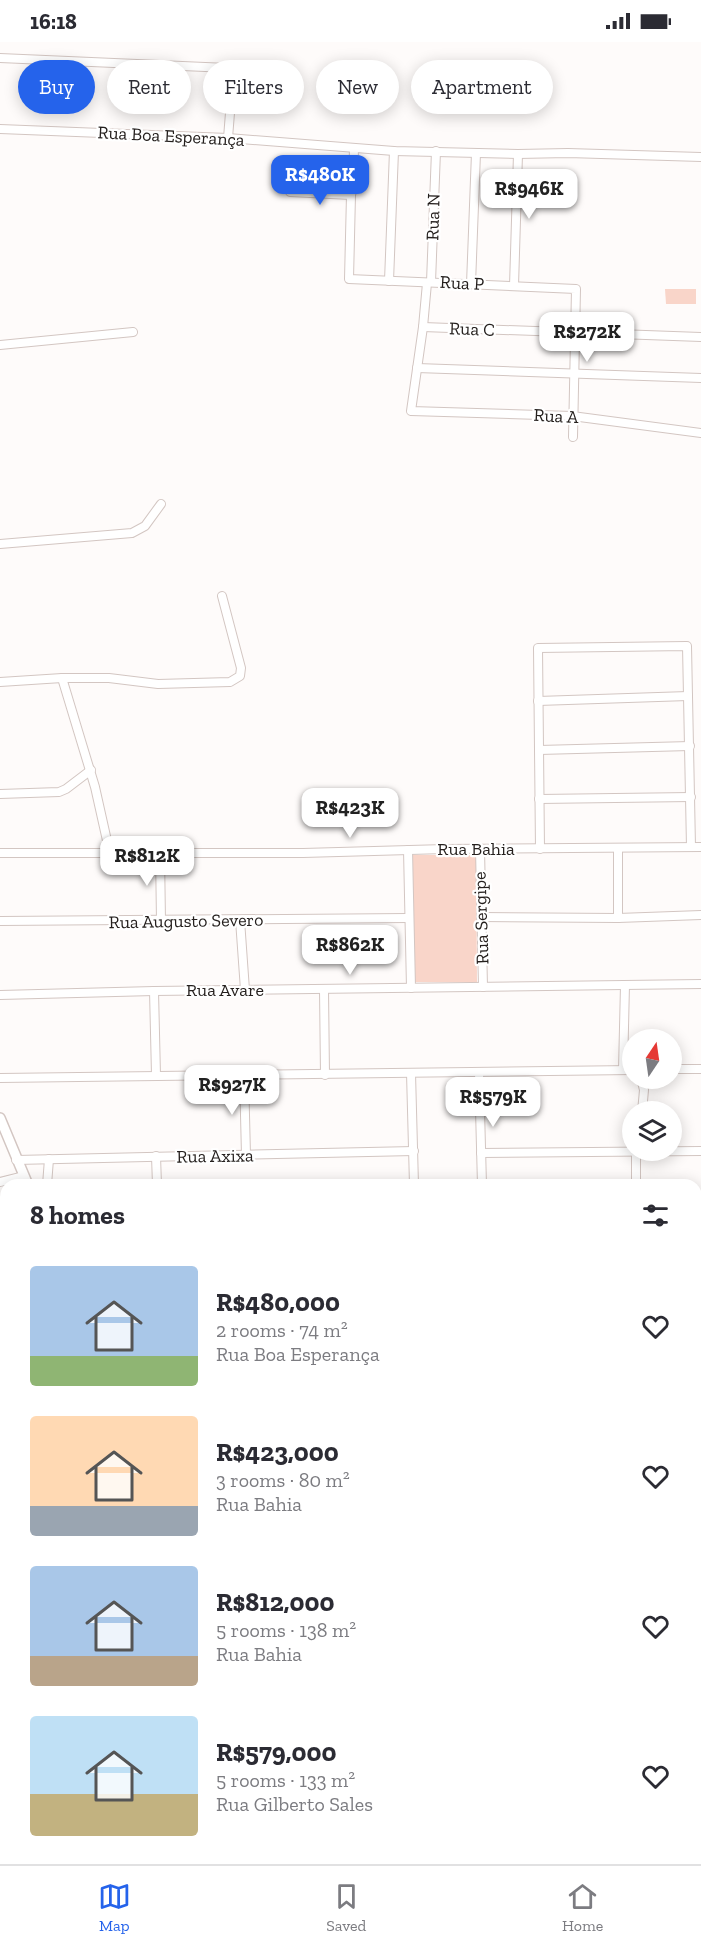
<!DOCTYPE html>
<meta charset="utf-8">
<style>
:root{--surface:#fff;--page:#f2f2f3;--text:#2b2b33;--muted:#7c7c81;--line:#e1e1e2;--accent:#2563eb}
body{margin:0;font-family:"Zilla Slab",serif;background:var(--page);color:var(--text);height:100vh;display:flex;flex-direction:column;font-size:22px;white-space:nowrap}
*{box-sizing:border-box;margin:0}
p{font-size:20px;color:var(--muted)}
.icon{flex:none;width:33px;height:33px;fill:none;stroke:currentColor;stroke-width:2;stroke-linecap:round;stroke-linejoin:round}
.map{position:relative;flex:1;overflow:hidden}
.side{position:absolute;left:0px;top:1137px;width:702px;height:686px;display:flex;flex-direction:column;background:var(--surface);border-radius:18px 18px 0 0;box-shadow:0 3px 15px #0003}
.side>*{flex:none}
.hud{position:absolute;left:18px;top:18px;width:666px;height:54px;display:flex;gap:12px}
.needle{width:39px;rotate:13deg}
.buttons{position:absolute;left:622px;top:987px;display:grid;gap:12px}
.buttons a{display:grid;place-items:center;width:60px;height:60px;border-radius:50%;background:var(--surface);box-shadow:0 3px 15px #0003;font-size:30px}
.price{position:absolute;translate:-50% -51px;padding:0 14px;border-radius:12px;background:#fff;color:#222;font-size:20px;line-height:39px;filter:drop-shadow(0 2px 3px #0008)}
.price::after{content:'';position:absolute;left:50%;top:36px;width:18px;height:14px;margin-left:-9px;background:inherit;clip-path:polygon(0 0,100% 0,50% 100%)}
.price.on{background:var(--accent);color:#fff}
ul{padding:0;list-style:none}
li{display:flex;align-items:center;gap:18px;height:150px;padding:0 30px}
li span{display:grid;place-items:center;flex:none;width:168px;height:120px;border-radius:6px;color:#555}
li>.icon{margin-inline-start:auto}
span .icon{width:72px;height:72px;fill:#fffc;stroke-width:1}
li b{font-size:26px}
h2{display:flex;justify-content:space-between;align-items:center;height:72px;padding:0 30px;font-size:26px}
.chip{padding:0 21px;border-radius:27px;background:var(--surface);box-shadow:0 3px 15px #0003;font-size:21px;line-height:54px}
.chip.on{background:var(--accent);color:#fff}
.status{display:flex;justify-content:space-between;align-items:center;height:42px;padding:0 30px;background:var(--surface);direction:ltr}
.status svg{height:16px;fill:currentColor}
.tabs{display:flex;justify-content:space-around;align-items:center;height:84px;border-top:2px solid var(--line);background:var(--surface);font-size:16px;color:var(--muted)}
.tabs a{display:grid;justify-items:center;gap:3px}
.tabs .on{color:var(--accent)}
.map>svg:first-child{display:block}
</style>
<div class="status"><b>16:18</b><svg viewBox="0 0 49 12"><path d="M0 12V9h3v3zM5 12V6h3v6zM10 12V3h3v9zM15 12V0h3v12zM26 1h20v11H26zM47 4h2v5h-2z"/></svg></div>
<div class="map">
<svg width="701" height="1822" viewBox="0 0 701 1822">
<rect width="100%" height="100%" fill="#fefbfa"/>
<!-- grass -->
<g fill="#f9d5c9">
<path d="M665 247H696V262H666Z"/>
<path d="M412 813H476L477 940H412Z"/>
<path d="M478 1140V1143H419V1141Z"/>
</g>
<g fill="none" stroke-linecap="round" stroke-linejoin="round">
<defs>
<g id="minor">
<path d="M0 16 228 26 233 33 228 96"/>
<path d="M0 87 228 96 394 109 518 112 568 111 701 115"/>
<path d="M354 106 353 145 351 153 349 237 576 247 573 395"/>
<path d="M290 150 351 153"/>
<path d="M389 239 394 109"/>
<path d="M431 240 436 109"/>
<path d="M427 241 423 285 411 369 572 374 701 391"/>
<path d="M471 242 476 111"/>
<path d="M514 244 518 112"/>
<path d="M423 285 701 295"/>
<path d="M0 303 133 290"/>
<path d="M417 326 701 336"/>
<path d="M0 502 132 491 145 484 161 462"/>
<path d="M62 636 95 745 110 812"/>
<path d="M0 640 62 636H109L158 642 230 640 240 634 241 626 222 554"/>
<path d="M538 659 688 654"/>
<path d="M539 708 690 704"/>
<path d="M0 752 59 750 66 747 91 728"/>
<path d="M539 757 691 755"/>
<path d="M618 806V876"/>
<path d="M480 807 483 945"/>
<path d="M540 807 538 606 687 604 691 805"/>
<path d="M408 808 411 946"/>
<path d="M0 811H303L445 807 701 805"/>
<path d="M160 812 161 879"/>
<path d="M481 875 618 876 701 873"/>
<path d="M240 878 245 948"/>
<path d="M0 879 408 876"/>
<path d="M324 948 325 1033"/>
<path d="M154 949 156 1033"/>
<path d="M0 953 154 949 701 942"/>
<path d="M672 1027H701"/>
<path d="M623 1028 625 943"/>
<path d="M479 1030 482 1143"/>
<path d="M411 1031 414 1143"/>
<path d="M244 1033 246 1113"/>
<path d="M0 1036 633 1028"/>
<path d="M641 1036 644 1048 642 1070"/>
<path d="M636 1110V1143"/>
<path d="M481 1111 701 1109"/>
<path d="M156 1114 157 1143"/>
<path d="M16 1118 414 1109"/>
<path d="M0 1140 24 1134"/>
<path d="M47 1143 49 1117"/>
<path d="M696 1178H701"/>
<path d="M696 1248H701"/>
<path d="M0 1277 6 1276"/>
<path d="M696 1322H701"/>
<path d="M696 1331H701"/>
<path d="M0 1346 6 1345"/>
<path d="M696 1411 701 1410"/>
<path d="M0 1430 6 1421"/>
<path d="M696 1482H701"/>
<path d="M696 1551H701"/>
<path d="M696 1620H701"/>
<path d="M696 1697 701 1696"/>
<path d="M0 1737 6 1740"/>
<path d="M696 1766 701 1765"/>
<path d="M72 1816 76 1822"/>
<path d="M211 1816 223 1822"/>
</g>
<g id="tertiary">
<path d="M0 1076 28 1143"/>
<path d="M450 1816 452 1822"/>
</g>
</defs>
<!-- minor casing -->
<use href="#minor" stroke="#d3c6c2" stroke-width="10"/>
<!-- tertiary casing -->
<use href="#tertiary" stroke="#d3c6c2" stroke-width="12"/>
<!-- minor -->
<use href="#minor" stroke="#fff" stroke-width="8"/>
<!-- tertiary -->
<use href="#tertiary" stroke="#fff" stroke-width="9"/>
</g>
<g text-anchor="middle" stroke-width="4.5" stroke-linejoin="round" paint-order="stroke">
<!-- street labels -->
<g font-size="18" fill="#25201e" stroke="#fff">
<text transform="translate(171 94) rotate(3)" y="6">Rua Boa Esperança</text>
<text transform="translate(433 175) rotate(-88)" y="6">Rua N</text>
<text transform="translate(462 241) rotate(3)" y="6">Rua P</text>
<text transform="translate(472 287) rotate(2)" y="6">Rua C</text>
<text transform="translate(556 374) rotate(3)" y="6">Rua A</text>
<text x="476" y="813">Rua Bahia</text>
<text transform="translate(481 876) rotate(-92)" y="6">Rua Sergipe</text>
<text transform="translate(186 879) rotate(-1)" y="6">Rua Augusto Severo</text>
<text x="225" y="954">Rua Avare</text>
<text transform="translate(215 1114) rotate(-1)" y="6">Rua Axixa</text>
</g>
</g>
</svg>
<div class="buttons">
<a><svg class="needle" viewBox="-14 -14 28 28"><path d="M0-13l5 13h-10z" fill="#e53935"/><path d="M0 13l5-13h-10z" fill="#7c7c81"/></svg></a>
<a><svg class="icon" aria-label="layers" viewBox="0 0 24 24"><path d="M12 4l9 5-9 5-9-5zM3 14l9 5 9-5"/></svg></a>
</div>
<b class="price on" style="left:320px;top:164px">R$480K</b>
<b class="price" style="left:529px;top:178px">R$946K</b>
<b class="price" style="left:587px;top:321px">R$272K</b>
<b class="price" style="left:350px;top:797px">R$423K</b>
<b class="price" style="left:147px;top:845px">R$812K</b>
<b class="price" style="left:350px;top:934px">R$862K</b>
<b class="price" style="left:232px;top:1074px">R$927K</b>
<b class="price" style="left:493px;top:1086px">R$579K</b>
<div class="hud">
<a class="chip on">Buy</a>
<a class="chip">Rent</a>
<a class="chip">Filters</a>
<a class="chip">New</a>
<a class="chip">Apartment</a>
</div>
<section class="side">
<h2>8 homes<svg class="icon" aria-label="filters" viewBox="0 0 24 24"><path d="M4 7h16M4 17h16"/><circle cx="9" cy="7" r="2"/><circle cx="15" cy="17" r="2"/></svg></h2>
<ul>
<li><span style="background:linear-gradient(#a9c7e8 75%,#8fb573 0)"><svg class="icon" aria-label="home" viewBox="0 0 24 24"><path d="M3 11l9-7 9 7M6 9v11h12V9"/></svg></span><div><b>R$480,000</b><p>2 rooms · 74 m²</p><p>Rua Boa Esperança</p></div><svg class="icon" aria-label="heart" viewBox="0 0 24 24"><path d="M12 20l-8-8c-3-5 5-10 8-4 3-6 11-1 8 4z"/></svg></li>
<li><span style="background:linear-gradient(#ffd9b3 75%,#9aa5b1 0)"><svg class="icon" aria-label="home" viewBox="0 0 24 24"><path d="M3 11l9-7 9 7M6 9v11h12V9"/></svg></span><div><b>R$423,000</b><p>3 rooms · 80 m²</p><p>Rua Bahia</p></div><svg class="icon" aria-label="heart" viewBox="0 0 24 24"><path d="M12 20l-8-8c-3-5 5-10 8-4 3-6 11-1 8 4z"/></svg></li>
<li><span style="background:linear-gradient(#a9c7e8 75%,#b9a48a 0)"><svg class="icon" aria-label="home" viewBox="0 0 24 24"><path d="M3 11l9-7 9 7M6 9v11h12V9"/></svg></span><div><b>R$812,000</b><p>5 rooms · 138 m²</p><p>Rua Bahia</p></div><svg class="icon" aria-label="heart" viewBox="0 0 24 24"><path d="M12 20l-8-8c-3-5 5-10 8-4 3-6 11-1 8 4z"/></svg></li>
<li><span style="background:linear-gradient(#bfe0f5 65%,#c2b280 0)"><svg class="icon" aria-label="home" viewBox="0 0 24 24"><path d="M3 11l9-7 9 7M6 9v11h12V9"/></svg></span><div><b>R$579,000</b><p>5 rooms · 133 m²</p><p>Rua Gilberto Sales</p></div><svg class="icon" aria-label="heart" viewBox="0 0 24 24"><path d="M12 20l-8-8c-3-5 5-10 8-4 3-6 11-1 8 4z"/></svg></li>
</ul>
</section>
</div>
<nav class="tabs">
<a class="on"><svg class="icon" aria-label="map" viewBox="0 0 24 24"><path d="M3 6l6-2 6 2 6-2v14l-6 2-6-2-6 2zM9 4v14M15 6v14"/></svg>Map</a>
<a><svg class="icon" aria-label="saved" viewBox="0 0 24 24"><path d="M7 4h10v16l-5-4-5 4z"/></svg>Saved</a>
<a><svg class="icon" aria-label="home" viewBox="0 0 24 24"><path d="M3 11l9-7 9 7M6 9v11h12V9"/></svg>Home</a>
</nav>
